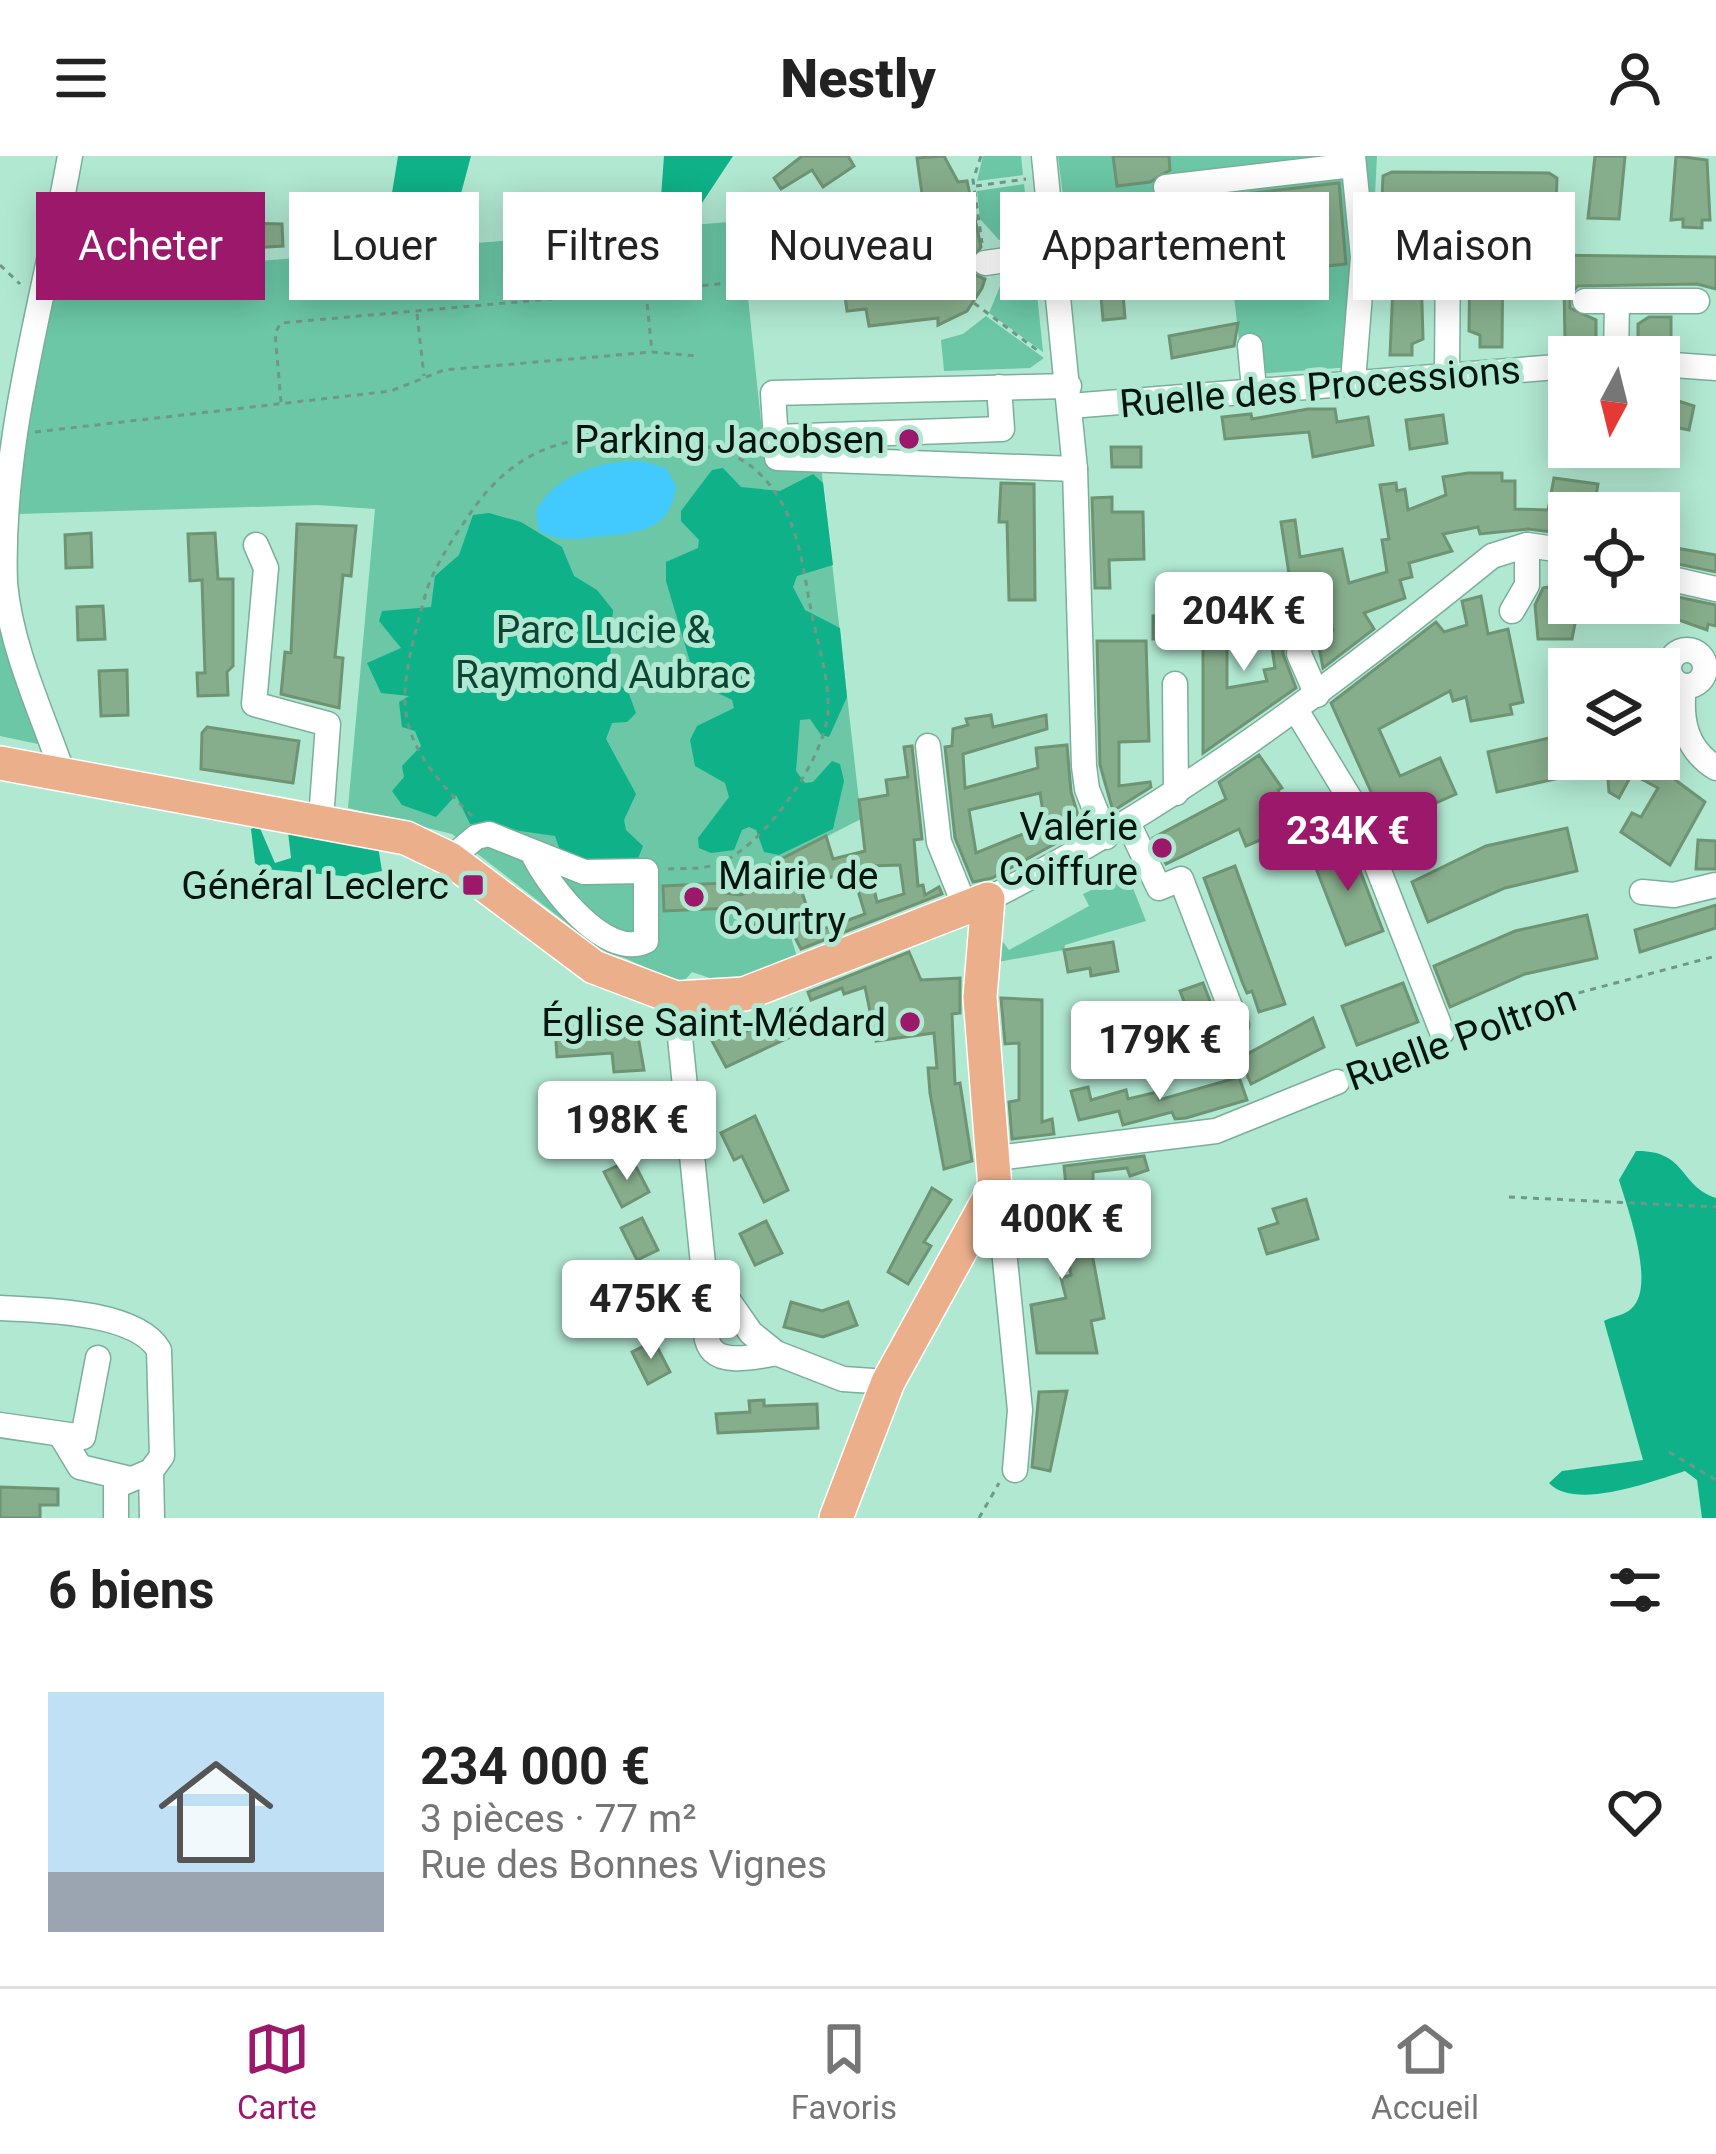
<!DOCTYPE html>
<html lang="fr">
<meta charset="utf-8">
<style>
:root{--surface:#fff;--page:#f2f2f2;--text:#222;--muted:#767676;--line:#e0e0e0;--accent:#9b186b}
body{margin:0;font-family:Roboto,sans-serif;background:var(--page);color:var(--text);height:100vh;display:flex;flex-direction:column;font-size:45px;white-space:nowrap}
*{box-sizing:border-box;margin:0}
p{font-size:39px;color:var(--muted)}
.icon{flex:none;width:66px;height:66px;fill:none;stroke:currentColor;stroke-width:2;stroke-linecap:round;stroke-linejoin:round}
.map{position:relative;height:1362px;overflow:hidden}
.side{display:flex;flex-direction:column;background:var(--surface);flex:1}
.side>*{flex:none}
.banner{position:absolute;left:36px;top:36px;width:1644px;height:108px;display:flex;gap:24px}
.needle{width:78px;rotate:187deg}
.buttons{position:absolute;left:1548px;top:180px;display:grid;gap:24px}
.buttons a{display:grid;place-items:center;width:132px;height:132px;border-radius:0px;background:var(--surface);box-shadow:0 6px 30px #0003;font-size:60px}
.price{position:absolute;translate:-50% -102px;padding:0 27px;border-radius:12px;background:#fff;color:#222;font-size:39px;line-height:78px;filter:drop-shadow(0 3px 6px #0008)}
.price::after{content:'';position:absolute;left:50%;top:72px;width:36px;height:27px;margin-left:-18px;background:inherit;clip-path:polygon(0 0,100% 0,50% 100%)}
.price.on{background:var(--accent);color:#fff}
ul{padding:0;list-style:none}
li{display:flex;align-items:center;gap:36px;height:300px;padding:0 48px}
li+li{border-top:3px solid var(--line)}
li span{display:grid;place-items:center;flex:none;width:336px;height:240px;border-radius:0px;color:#555}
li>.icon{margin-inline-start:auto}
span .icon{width:144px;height:144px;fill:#fffc;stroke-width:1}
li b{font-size:51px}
h2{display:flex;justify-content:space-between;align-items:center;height:144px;padding:0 48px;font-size:51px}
.tag{padding:0 42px;border-radius:0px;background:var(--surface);box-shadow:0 6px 30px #0003;font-size:42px;line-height:108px}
.tag.on{background:var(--accent);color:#fff}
header{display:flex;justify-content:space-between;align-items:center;height:156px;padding:0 48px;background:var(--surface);font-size:54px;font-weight:800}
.dock{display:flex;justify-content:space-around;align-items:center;height:168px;border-top:3px solid var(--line);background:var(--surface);font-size:33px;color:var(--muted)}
.dock a{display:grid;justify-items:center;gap:6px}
.dock .on{color:var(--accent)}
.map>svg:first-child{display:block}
</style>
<header><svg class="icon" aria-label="menu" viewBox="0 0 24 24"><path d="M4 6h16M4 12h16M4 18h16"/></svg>Nestly<svg class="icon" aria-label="person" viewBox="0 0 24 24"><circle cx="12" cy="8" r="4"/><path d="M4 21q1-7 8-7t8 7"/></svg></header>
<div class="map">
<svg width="1716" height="1362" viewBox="0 0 1716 1362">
<rect width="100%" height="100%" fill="#b1e8d2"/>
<!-- green -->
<g fill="#6bc7a6">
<path d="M983 0H1021L1023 19 977 25Z"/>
<path d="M1058 0H1377L1366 210 1243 219 1232 123 1143 133 1074 130Z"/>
<path d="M1024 28 1031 88 1014 81 999 84 980 63 977 35Z"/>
<path d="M740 65 765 304 821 309 861 663 769 710 798 804 745 823H713L692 816 684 825 666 826 665 820 595 789 452 678 348 652 375 353 317 349 17 358 21 269 56 122Z"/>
<path d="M1034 110 1043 195V196L989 157 1003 123 1018 122Z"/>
<path d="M986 160 1044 202 1030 212 944 215 941 184 963 178Z"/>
<path d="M0 458 38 588 0 580Z"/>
<path d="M1127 717 1146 765 1065 789 1064 794 998 806 1000 782 1009 794 1089 750 1083 738Z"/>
</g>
<!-- forest -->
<g fill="#0fb288">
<path d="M398 0H471L459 45 427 74 391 43Z"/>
<path d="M664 0H733L700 50 660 54Z"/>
<path d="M723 312 741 331 780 335 813 318 823 327 833 409 797 420 793 431 805 454 840 472 847 541 829 581 821 579 810 563 800 564 796 615 805 627 813 626 832 605 840 608 844 625 833 673 779 699 764 696 756 674 749 671 742 674 734 694 711 697 699 692 698 682 729 641 725 627 695 610 690 584 697 570 734 552 732 544 696 526 666 425V406L698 392 699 384 681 365V355L712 314Z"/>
<path d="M489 357 521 366 562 391 574 420 597 434 613 454 609 518 629 538 636 557 627 566 612 567 606 583 636 638 624 664 626 674 643 690 635 710 563 703 555 680 470 668 456 639 436 661 402 649 392 635 404 621 402 610 421 590 415 575 402 571 399 546 409 540 381 537 367 507 401 492 379 465 382 455 431 451 435 420 459 399 473 359Z"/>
<path d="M259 670 275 707 291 702 288 676 378 690 382 715 354 721 264 713 255 707 251 673Z"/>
<path d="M1636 995C1687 994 1679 1030 1716 1042V1362H1702L1697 1324 1685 1315C1653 1325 1575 1355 1549 1327L1562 1315 1643 1304 1604 1165C1611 1161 1625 1159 1631 1153 1657 1131 1627 1051 1619 1024Z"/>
</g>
<!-- water -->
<path fill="#42cafe" d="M640 305 666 312 676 330C671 373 642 376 606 380 583 382 559 387 539 375L536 355C556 318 601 305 640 305Z"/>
<!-- building -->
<g fill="#87ae8c" stroke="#6f9473" stroke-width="3" fill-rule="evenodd">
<path d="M802 0H848L854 10 823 31 812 14 781 33 774 22Z"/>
<path d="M944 0 958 26 967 25 981 91 969 108 973 118 985 123 982 132 967 155 938 169V162L869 170 866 153 847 155 838 88 864 98 924 86 937 50 924 52 917 2Z"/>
<path d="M1113 0H1169L1170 14 1150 26 1117 30Z"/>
<path d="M1595 0H1625L1619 63 1588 62Z"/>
<path d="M1676 0 1707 4 1710 64H1702V72L1683 71V63L1671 64Z"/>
<path d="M1392 16 1549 17 1557 22 1556 48 1382 45 1383 20Z"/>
<path d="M1339 27 1346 108 1216 122 1215 106 1174 110 1168 47Z"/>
<path d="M238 67 282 68 283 90 204 95 202 69Z"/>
<path d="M166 74 168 98 139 99 138 80Z"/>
<path d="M1395 83H1417V95L1428 99V114H1421L1423 183 1412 188V199H1390Z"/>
<path d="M1480 83H1503L1502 191H1480V179L1469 175 1470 99 1480 95Z"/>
<path d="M1542 99 1716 101V133L1697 128 1578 130 1570 138V152L1596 164V184H1565L1564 131 1542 124Z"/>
<path d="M1123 139 1125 162 1103 164 1101 140Z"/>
<path d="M1649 161H1671V183H1638V168Z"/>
<path d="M1238 167 1234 190 1172 202 1169 180Z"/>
<path d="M1669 242 1694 250 1689 274 1664 269Z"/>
<path d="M1308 253H1335L1337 266 1368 261 1373 289 1313 301 1309 276 1225 283 1222 261 1251 258 1252 263Z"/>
<path d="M1443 259 1447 287 1410 293 1406 264Z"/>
<path d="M1111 291H1141V311H1112Z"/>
<path d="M1468 317H1502V325H1515V353L1548 354 1554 322 1598 328 1595 346 1569 342V378L1528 373 1480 378 1478 371 1443 378 1452 395 1409 407 1412 421 1400 424 1405 442 1364 457 1374 473 1323 512 1317 480 1333 474 1319 424 1291 431 1281 366 1295 364 1300 401 1342 393 1349 427 1387 416 1382 384 1389 383 1380 329 1396 327 1397 335 1405 333 1408 354 1446 339 1443 321Z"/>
<path d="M1001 327 1034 328 1035 444H1009L1007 366H999Z"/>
<path d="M1112 341V356H1143L1144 403 1109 404 1110 432H1095L1092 342Z"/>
<path d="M297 368 356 370 351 420 343 419 335 501 343 502 339 552 281 538 285 496 291 497Z"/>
<path d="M91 377 92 411 66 412 65 379Z"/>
<path d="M215 377 218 423H233V510L227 516 228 539 198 540 197 517H205L202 424 190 425 188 378Z"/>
<path d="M1659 389 1716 399V416L1659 404Z"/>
<path d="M1553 413H1569V447H1579L1572 483H1538L1535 449 1543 432 1553 430Z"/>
<path d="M1282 427 1288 443 1283 498 1296 532 1203 597V477H1227V532L1267 525 1264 514 1275 512 1270 479 1238 485 1235 466 1271 460 1264 430Z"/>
<path d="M1659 437 1716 449V470L1708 468 1707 474 1659 457Z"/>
<path d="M1481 440 1488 478 1508 473 1523 546 1510 549 1512 558 1471 565 1466 541 1453 545 1450 535 1379 573 1400 620 1440 602 1456 638 1386 669 1331 547 1436 466 1444 476 1467 469 1462 445Z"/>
<path d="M103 450 105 483 78 484 77 451Z"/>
<path d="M1195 459 1196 482 1153 483V460Z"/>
<path d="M1097 485H1146L1149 585 1119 586V630L1150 626 1151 631 1113 655 1100 609Z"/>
<path d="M127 514 128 559 101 560 99 515Z"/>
<path d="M991 559 993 571 1046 559 1047 573 963 598 965 632 1038 612 1036 592 1067 589 1071 636 1082 673 992 722 973 726 955 682 945 591 952 590 953 573 968 569 966 563ZM1040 637 1045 669 976 697 969 654Z"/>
<path d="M207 571 299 585 293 627 201 613 202 577Z"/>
<path d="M1549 582 1559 622 1497 636 1488 596Z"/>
<path d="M912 590 922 683 914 684 918 730 923 729 925 739 939 731 942 738 801 793 784 760 740 774 733 752 664 755 663 730 724 727V737L740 739 759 733 754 717 826 680 833 703 865 695 859 644 888 639 886 624 908 621 904 591ZM900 709 904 738 877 746 869 710ZM852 715 865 758 815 776 800 730Z"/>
<path d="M1259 599 1282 632 1278 634 1294 670 1246 690 1239 673 1166 708 1153 682 1226 643 1219 626Z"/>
<path d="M1640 603 1668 613 1666 617 1705 646 1670 709 1621 676 1632 657 1641 661 1658 632 1632 618 1619 642 1609 636 1607 611 1637 609Z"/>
<path d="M1567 672 1577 715 1505 732 1428 766 1412 726 1486 690Z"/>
<path d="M1698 684 1716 685V713H1696Z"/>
<path d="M1350 688 1383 775 1346 789 1312 702Z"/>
<path d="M1235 710 1285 848 1259 856 1252 835 1247 837 1243 828 1204 722Z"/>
<path d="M1716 749V772L1640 796 1635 774Z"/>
<path d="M1587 759 1597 802 1525 818 1450 851 1434 810 1515 775Z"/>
<path d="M1113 786 1118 815 1091 820 1090 812 1068 816 1064 794Z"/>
<path d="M909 796 921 824 960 822V857L952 858 955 928 960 927 972 1005 944 1013 930 937 928 912H937L934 877 876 885 865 831 844 838 842 832 811 844 808 836Z"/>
<path d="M1203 827 1212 850 1189 858 1180 835Z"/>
<path d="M1403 827 1418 866 1357 889 1342 850Z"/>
<path d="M1001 842 1042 844V966L1052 963 1054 978 1012 983 1009 946 1019 944V887L1005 888Z"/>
<path d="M792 853 803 875 726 911 712 885 740 871 743 877Z"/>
<path d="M1313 862 1324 891 1251 928 1240 902Z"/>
<path d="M636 869 644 914 614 916 612 897 557 901 555 870Z"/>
<path d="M1239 921 1247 944 1186 962 1175 963 1172 956 1123 969 1119 955 1079 964 1071 935 1088 931 1091 944 1126 934 1128 943 1157 936 1159 944Z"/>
<path d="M628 947 643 976 617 989 602 960Z"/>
<path d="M755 960 788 1034 764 1046 742 1000 734 1004 721 977Z"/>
<path d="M1144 1000 1148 1014 1130 1020 1127 1012 1093 1016V1031L1067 1040 1064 1010Z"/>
<path d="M632 1003 649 1036 622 1051 604 1016Z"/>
<path d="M932 1032 951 1044 924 1086 931 1090 908 1128 888 1116Z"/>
<path d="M1033 1039 1041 1070 1085 1060 1104 1162 1091 1165 1097 1197H1037L1031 1149 1066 1142 1061 1122 1071 1119 1065 1088 1021 1097 1011 1047 1014 1041Z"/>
<path d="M1306 1043 1318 1083 1267 1098 1259 1073 1278 1067 1273 1053Z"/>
<path d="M642 1062 658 1094 637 1104 621 1072Z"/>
<path d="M766 1065 782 1097 755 1109 740 1078Z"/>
<path d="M650 1111 671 1152 640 1167 632 1152 640 1148 630 1129 635 1127 632 1120Z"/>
<path d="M791 1146 822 1155 848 1146 857 1169 823 1181 784 1171Z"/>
<path d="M654 1185 670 1216 648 1228 632 1196Z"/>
<path d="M1067 1235 1050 1315 1032 1311 1039 1236Z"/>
<path d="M764 1244V1250L817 1248 818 1272 718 1277 716 1258 750 1256 749 1245Z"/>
<path d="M0 1331 58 1333V1349H40V1362H0Z"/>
</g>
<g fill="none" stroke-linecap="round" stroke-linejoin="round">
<defs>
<g id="minor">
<path d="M1044 0 1075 313 1084 610 1087 633 1106 681"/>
<path d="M1353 0 1363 101 1353 225"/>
<path d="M1166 31 1353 9"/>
<path d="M985 107 1055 97"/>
<path d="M1585 145H1697"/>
<path d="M1250 190 1254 233"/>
<path d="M1616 201 1617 146"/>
<path d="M1659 208 1716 212"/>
<path d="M1447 219 1448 81"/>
<path d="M1069 230 773 237 777 302 1075 313"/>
<path d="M1070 250 1569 210"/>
<path d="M776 281 1002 273 999 231"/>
<path d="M256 389 266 412 254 548 328 568 321 663"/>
<path d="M1659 420 1716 433"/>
<path d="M1303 448 1299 498 1317 539"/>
<path d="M1512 455 1527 429V389"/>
<circle cx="1687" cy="512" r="18"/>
<path d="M1175 528 1176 637"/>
<path d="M1684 530C1680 563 1685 593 1716 612"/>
<path d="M1296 554 1352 646 1442 876"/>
<path d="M928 590 939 686 966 753"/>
<path d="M64 621C43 559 11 494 5 427 0 283 45 141 70 0"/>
<path d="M1128 667 1159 732 1181 723 1237 869"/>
<path d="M450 703 476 681 489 678 584 716 646 715V785C605 805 548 729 533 698"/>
<path d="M1642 736 1674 739 1716 729"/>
<path d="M988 743C1173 651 1333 529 1492 400L1527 389 1569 395"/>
<path d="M676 842 703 1108 751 1177 776 1197 843 1223 888 1226"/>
<path d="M996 1002 1216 975 1337 926"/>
<path d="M991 1046 1001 1064 1020 1254 1015 1314"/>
<path d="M704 1111C708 1183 688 1216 776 1197"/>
<path d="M0 1152C42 1154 136 1155 159 1194L162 1300 151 1315 116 1330V1362"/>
<path d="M0 1269 83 1281 98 1202"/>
<path d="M60 1278 80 1311 126 1322"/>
<path d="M151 1315 152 1362"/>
</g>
<path id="major" d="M0 607 406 682 450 703 594 811 676 842 744 838 988 743 980 841 995 1032 888 1226 836 1362"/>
</defs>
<!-- minor casing -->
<use href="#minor" stroke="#7aaf9a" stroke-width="27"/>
<!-- major casing -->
<use href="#major" stroke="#fff" stroke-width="36"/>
<!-- path -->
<g stroke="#6f9888" stroke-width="3" stroke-dasharray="6 6" stroke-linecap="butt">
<path d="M981 0 973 24 982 87"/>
<path d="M976 30 1026 23"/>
<path d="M0 109 20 128"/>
<path d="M646 136 652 196"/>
<path d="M974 147 1041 197"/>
<path d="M417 158 424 220"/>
<path d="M281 246 275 177 281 167 730 127"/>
<path d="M35 276 391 235 444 214 652 196 697 200"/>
<path d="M472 660C390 577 395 550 425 440 432 415 448 390 463 368 515 286 572 275 665 284 697 287 735 294 758 316 796 353 801 400 810 449 816 482 830 523 828 557 824 603 765 689 720 707 704 714 683 712 666 713"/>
<path d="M1465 875 1526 851 1716 800"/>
<path d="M1359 917 1428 890"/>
<path d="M1509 1041 1716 1051"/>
<path d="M1669 1296 1716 1324"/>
<path d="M979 1362 999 1327"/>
</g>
<!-- minor -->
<use href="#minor" stroke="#fff" stroke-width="24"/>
<!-- major -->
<use href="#major" stroke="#ecaf8c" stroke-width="33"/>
</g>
<!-- markers -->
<g fill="#9b186b" stroke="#b1e8d2" stroke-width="4.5">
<circle cx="909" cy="283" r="12"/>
<circle cx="1162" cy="692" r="12"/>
<rect x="461" y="717" width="24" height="24" rx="6"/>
<circle cx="694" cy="741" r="12"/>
<circle cx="910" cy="866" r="12"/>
</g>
<g text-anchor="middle" stroke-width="10" stroke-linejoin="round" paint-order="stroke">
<!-- street labels -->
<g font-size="39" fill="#02150e" stroke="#b1e8d2">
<text transform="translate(1320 230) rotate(-5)" y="14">Ruelle des Processions</text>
<text transform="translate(1461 881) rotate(-20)" y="14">Ruelle Poltron</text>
</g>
<!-- poi labels -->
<g font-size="39" fill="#02150e" stroke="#b1e8d2" text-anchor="end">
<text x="885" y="297">Parking Jacobsen</text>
<text x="1138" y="684">Valérie<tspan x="1138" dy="45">Coiffure</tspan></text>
<text x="718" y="733" text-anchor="start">Mairie de<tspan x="718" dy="45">Courtry</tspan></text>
<text x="449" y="743">Général Leclerc</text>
<text x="886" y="880">Église Saint-Médard</text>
</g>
<!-- park labels -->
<g font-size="39" fill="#0b4635" stroke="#b1e8d2">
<text x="603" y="487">Parc Lucie &amp;<tspan x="603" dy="45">Raymond Aubrac</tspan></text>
</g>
</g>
</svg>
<div class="buttons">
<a><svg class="needle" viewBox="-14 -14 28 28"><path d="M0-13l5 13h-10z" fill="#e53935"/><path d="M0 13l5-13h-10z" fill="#767676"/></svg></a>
<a><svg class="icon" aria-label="locate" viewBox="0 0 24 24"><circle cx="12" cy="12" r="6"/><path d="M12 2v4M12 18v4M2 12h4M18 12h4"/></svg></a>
<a><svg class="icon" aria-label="layers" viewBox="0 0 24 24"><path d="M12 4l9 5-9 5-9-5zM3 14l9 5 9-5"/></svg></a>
</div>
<b class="price" style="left:1244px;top:518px">204K €</b>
<b class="price on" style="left:1348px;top:738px">234K €</b>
<b class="price" style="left:1160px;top:947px">179K €</b>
<b class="price" style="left:627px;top:1027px">198K €</b>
<b class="price" style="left:1062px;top:1126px">400K €</b>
<b class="price" style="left:651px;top:1206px">475K €</b>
<div class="banner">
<a class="tag on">Acheter</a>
<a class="tag">Louer</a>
<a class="tag">Filtres</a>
<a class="tag">Nouveau</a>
<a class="tag">Appartement</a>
<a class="tag">Maison</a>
</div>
</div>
<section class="side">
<h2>6 biens<svg class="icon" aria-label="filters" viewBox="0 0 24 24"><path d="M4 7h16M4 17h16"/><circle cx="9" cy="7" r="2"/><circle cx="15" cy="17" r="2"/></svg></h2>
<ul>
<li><span style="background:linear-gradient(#bfe0f5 75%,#9aa5b1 0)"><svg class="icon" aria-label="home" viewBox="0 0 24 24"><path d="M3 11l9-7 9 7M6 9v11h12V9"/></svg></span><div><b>234 000 €</b><p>3 pièces · 77 m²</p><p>Rue des Bonnes Vignes</p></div><svg class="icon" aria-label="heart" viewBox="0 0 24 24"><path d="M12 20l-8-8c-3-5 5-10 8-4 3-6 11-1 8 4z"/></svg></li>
</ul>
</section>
<nav class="dock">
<a class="on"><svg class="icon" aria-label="map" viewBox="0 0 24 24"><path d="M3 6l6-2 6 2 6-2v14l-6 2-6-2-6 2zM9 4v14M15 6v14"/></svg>Carte</a>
<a><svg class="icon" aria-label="saved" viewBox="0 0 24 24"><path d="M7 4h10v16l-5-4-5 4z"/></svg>Favoris</a>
<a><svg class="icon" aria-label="home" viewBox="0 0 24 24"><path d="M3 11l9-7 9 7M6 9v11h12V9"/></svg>Accueil</a>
</nav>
